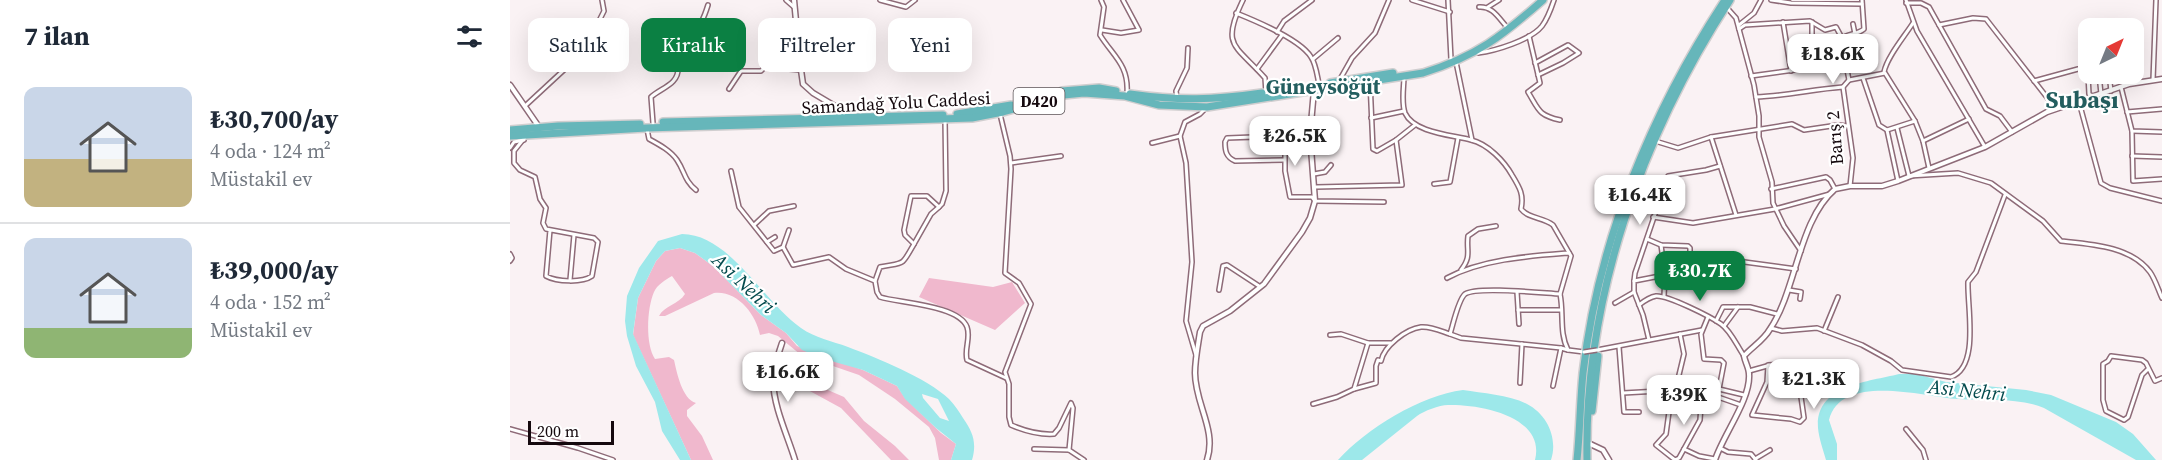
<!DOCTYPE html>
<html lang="tr">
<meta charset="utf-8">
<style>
:root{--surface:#fff;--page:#f6f6f7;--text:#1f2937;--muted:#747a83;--line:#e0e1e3;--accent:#0b8043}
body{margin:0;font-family:"Source Serif 4",serif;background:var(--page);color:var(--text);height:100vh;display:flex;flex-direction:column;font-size:22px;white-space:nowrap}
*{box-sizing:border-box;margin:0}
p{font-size:20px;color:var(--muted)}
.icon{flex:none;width:33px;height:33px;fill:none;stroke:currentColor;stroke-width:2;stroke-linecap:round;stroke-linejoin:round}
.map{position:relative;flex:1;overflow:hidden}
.drawer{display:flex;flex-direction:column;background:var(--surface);width:510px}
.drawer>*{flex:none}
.top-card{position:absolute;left:18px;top:18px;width:570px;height:54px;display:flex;gap:12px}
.needle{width:39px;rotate:43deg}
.fabs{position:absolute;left:1568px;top:18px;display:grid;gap:12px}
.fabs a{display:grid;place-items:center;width:66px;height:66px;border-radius:12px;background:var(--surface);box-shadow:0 6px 24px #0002;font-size:30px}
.scale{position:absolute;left:18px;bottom:15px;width:86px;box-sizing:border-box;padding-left:6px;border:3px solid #15090e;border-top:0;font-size:16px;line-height:21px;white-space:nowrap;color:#15090e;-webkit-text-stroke:4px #fff;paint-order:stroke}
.price{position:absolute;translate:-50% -51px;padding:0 14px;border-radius:12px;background:#fff;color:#222;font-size:20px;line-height:39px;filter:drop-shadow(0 2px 3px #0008)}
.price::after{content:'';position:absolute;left:50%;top:36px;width:18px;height:14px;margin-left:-9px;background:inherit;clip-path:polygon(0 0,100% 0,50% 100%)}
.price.active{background:var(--accent);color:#fff}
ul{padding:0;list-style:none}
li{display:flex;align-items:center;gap:18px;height:150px;padding:0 24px}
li+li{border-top:2px solid var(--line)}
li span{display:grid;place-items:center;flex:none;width:168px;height:120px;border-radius:12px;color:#555}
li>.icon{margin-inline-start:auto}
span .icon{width:72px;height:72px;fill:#fffc;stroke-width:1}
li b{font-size:26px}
h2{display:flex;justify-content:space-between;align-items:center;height:72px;padding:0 24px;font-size:26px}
.pill{padding:0 21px;border-radius:12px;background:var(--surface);box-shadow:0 6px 24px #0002;font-size:21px;line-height:54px}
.pill.active{background:var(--accent);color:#fff}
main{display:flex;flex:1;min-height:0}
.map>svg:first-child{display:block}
</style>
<main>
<section class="drawer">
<h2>7 ilan<svg class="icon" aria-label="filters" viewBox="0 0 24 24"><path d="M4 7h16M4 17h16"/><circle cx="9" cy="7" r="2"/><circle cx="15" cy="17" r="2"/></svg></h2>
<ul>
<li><span style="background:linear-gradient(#c9d6e8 60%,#c2b280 0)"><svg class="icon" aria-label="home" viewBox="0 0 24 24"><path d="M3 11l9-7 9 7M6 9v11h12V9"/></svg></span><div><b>₺30,700/ay</b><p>4 oda · 124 m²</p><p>Müstakil ev</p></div></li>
<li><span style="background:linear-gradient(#c9d6e8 75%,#8fb573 0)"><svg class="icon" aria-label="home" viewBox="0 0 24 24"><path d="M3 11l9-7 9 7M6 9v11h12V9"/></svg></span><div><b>₺39,000/ay</b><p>4 oda · 152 m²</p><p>Müstakil ev</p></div></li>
</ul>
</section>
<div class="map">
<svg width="1652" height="460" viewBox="0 0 1652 460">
<rect width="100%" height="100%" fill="#faf2f4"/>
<!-- green -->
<g fill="#f0b8cd">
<path d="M170 248 185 253 203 266 251 315 276 333 287 346 353 370 387 386 395 398 431 433 446 444 441 460H429L425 438 419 427 385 399 349 375 291 355 268 336 259 333 250 335C246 314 227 290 204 293L155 316H149C154 306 169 304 175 294L162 276C155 280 147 285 144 292 137 308 135 344 145 359L159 357 164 360C167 373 172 399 186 403L177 410V416L192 436 203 460H181L123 335 128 298 146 261 155 251Z"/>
<path d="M419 278 483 287 502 282 515 303 485 330 409 297Z"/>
<path d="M284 372 297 381 334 397 354 421 385 446 399 460H381L331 408 287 384Z"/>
</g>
<!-- water -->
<g fill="#9de8ea" fill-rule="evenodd">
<path d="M172 234C220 234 254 303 291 328 305 338 322 341 338 347 367 358 417 378 439 399 445 405 449 412 453 418 463 432 467 443 462 460H441L446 444 426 428 395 399 387 386 353 370 314 359 292 350 276 333 251 315 203 266 185 253 170 248 155 251 146 261 128 298 123 334 181 460H170L152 431 145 402 126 366 117 336 115 321 117 296 129 268 148 241ZM412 394 428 399 439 421 430 418 413 398Z"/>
<path d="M1389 374H1406L1436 382 1516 390 1541 395 1606 422 1623 434 1646 460H1626L1534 408C1507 397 1476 401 1448 399 1415 397 1331 372 1319 420L1327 444V460H1316C1313 449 1309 439 1308 428 1305 385 1358 382 1389 374Z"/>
<path d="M953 390C972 393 1000 395 1017 404 1038 415 1048 439 1041 460H1025C1036 416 969 404 938 405 929 405 914 411 907 416L852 460H828C856 429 911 395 953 390Z"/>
</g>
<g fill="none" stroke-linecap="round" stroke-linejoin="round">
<defs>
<g id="minor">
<path d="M276 0 284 7"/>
<path d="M370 0 396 7 405 0"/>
<path d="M591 0 594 7 590 35C603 56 619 65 617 93"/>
<path d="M733 0C710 47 726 45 755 78L756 93"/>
<path d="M902 0 940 12"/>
<path d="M938 0 941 59"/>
<path d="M1261 0 1281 3 1352 4"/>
<path d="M1396 0 1407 31 1475 147"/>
<path d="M1396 3H1411L1419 7 1476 109 1490 116 1502 132"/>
<path d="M969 7C982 6 988 17 996 26"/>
<path d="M978 7 989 0"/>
<path d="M1218 9 1226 18 1244 85 1249 116V137L1262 182 1263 203 1274 226 1291 251"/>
<path d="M726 13C746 21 790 39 801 57 806 64 807 75 809 84"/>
<path d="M1273 22 1281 71"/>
<path d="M1343 24 1345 34"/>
<path d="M1229 25 1244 13 1251 0"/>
<path d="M1429 25 1463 18 1476 19 1546 109"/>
<path d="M1229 29 1235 25 1300 21 1315 30 1326 27 1332 38"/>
<path d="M592 30 611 33 629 30 613 0"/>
<path d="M767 32 774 21 802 0"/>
<path d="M1019 36 1030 83 1018 92C1029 110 1028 115 1050 120"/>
<path d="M968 53C985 51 1021 40 1032 26 1038 18 1041 9 1044 0"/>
<path d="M803 59 828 38"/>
<path d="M946 62 962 140"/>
<path d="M1025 63 1058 45 1069 53 1053 63 1028 75"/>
<path d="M1302 68V22"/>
<path d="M747 69 772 35"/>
<path d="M1374 72C1377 57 1394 37 1403 23"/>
<path d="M1589 74 1591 94"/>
<path d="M1599 74 1601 91"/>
<path d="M894 76C894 87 891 102 895 113 904 133 943 135 961 140 978 144 994 161 1002 175 1010 188 1014 195 1011 209 1019 219 1033 217 1043 225L1061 256 1050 294"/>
<path d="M1241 76 1336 63"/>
<path d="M1353 78 1369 125 1377 130"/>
<path d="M1339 80 1375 73 1405 121 1413 141 1419 168"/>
<path d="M1643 80 1646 0"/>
<path d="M829 81 842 58 865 33 879 0"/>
<path d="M860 81 863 149 867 151 886 140"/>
<path d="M1524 81 1568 69H1573L1578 75 1579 94 1584 97"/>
<path d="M1611 87 1622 131 1652 132"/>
<path d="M219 89 231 71H251L255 67 291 70"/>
<path d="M1246 97C1276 96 1304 89 1333 87"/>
<path d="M667 98 666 91 677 68 678 48"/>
<path d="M1569 102 1591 183 1600 188 1652 201"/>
<path d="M15 106 55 69 88 23 94 11 92 0"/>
<path d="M1617 112 1652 109"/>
<path d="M490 114 500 156 501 169 495 273 509 283 521 304 495 372 499 384V417L501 425C515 431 529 435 544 434L549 428 561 403 563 408 559 450 574 460"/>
<path d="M861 118 894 111"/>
<path d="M143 123 141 97C151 88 169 84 168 68 168 62 164 55 167 50 169 44 176 41 180 37 190 27 194 18 198 5"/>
<path d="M1387 128 1399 176 1448 173 1481 183 1533 221 1551 241C1580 244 1621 246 1640 272 1645 279 1648 289 1652 298"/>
<path d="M137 129 139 139C150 145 161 151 167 160 175 172 174 180 186 190"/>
<path d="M1622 131 1623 181 1652 179"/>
<path d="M16 136 4 151V163L10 170 25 177 30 199 36 208 33 223 36 229 84 238 88 242 82 276C72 283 47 282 36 276L40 230"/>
<path d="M775 137V171L780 197H802L805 201 874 202"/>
<path d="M1201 137 1226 215"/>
<path d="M1145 141 1168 148 1201 137 1282 124 1294 130 1328 125 1338 126"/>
<path d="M1413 141 1459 119"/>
<path d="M642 143 670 136"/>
<path d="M0 148 4 142 14 140"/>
<path d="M1622 156 1652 157"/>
<path d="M774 160 725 161C716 157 715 151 715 142L717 138 800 135"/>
<path d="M501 163 551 156"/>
<path d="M221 171 229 207 264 251 273 247 283 265 319 257 336 269 365 281 367 292 370 297C389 303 449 305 457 327 461 338 454 349 457 360L496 378"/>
<path d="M804 174 815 172 821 165"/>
<path d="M1388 181 1377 130 1405 121"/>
<path d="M924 184 940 182 948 138"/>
<path d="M1340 186 1343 158 1333 87 1339 80 1331 39C1338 33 1347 35 1354 29L1352 0"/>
<path d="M806 187 892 185 886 140 905 125"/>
<path d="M1261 189 1316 177 1320 180 1325 189"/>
<path d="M1143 217 1183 223 1265 209 1320 194"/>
<path d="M244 225 259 211 284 206"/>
<path d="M1137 239 1151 245 1178 246 1180 248V259"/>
<path d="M257 242 265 237"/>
<path d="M404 244 421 214 429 207"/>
<path d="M1151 245 1155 275 1154 296"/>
<path d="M273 247 279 230"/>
<path d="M0 254 2 258 0 261"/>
<path d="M951 270C962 256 956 251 958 236L968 229 986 226"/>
<path d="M937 278C972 259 1020 256 1059 253"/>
<path d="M60 280 64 235"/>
<path d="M365 281 370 267C395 262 391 267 404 244L395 235 394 230 401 196H417L429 207 432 204 436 191 435 119"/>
<path d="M1124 281 1125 273 1158 176 1196 170 1210 166"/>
<path d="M709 290 713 266 717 265 749 286"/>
<path d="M1279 290 1291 292 1290 299"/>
<path d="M1007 292 1009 324"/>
<path d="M1105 303 1124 292"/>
<path d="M1129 305C1134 301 1140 297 1146 296 1158 295 1201 317 1211 324 1221 331 1227 346 1234 356"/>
<path d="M1008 310H1051"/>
<path d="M1198 317 1191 334 1194 359 1211 360 1214 363 1209 389 1234 395"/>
<path d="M1206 321 1213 307H1240L1267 314"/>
<path d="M1214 326 1228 307"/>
<path d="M1261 328 1272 331 1307 328 1352 345 1381 361 1392 370 1441 377C1470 367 1457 307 1458 282L1466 272 1495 195"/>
<path d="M1314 331 1328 297"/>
<path d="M940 334 951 338 1051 348"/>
<path d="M1170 334 1174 354 1168 379 1170 390"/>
<path d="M820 335 831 334 858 343H881"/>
<path d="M1139 340 1133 315 1124 292V281L1155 275 1180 259 1227 261 1286 269"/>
<path d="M1109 347 1114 412H1129"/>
<path d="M1087 350 1192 330"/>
<path d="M686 355 676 321 682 262 676 163 670 136 675 122 690 114 696 108"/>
<path d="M241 358 267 359"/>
<path d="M1272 364 1295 369 1290 390 1294 418 1290 422 1281 419 1242 415 1257 382 1258 365Z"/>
<path d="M1638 369 1632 375 1618 417 1614 420 1596 411 1593 400V364L1598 361 1601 356 1632 360 1636 363 1645 381 1652 378"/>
<path d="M1239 371 1257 366"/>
<path d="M1010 383 1012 344"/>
<path d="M1043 386 1051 348 1058 350"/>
<path d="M844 389 866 383V366L868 360 871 361C874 346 896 329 911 327 920 326 931 331 940 334 943 325 948 300 955 294 967 286 1032 293 1050 294 1054 313 1049 333 1058 350L1074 352"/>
<path d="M1167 391 1159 412 1156 434 1146 445 1165 460 1169 458 1190 420 1192 391"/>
<path d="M1113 393 1185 389 1231 405"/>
<path d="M803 404 827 397 844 389 858 343"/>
<path d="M0 429 68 448 103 460"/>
<path d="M1396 429 1413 450 1416 460"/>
<path d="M1210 448 1218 452 1241 454 1246 460"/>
<path d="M524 449 559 450"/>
<path d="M1174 449 1189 456 1205 459"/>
<path d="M1245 459 1260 450"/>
</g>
<g id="tertiary">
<path d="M284 0 288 42 292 55 291 70 293 84 303 93 335 112 337 116"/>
<path d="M0 85 29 127"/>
<path d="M272 343C268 355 263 369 263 381 264 408 277 434 285 460"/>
<path d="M1078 443 1093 450 1099 460"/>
<path d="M697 460C707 430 685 404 685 373 685 360 688 345 690 332L693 326 720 311 754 284 792 232 800 218 805 201 800 135 804 90"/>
<path d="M1205 460C1213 435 1241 399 1239 374 1239 368 1235 362 1234 356 1242 347 1254 340 1260 329 1287 289 1288 221 1325 189L1340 186H1372L1388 181 1475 147 1537 112 1619 84 1652 79"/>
</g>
<g id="trunk">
<path d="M820 83 883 73"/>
<path d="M552 91 589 88 606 91"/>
<path d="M620 94C669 101 704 100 752 93"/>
<path d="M447 114 501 105"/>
<path d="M153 122 433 115"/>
<path d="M0 130 48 126 130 124"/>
<path d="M0 136 136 128 462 118 493 112 554 95 574 93 615 96 649 105 697 107 913 73C967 56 992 36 1033 0"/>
<path d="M1082 411 1088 356"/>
<path d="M1067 460C1070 431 1070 402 1073 373 1088 241 1142 111 1215 0"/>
<path d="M1077 460C1074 298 1132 135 1220 0"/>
</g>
</defs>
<!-- minor casing -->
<use href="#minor" stroke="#8e6b78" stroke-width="6"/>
<!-- tertiary casing -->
<use href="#tertiary" stroke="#8e6b78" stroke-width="7"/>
<!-- trunk casing -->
<use href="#trunk" stroke="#d0cecf" stroke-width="10"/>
<!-- minor -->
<use href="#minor" stroke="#fff" stroke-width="3"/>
<!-- tertiary -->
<use href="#tertiary" stroke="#fff" stroke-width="4"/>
<!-- trunk -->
<use href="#trunk" stroke="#66b6ba" stroke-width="7"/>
<defs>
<path id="minor-bridge" d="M1074 352 1087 350"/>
</defs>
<!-- minor-bridge casing -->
<use href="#minor-bridge" stroke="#8e6b78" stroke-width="6" stroke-linecap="butt"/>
<!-- minor-bridge -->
<use href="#minor-bridge" stroke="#fff" stroke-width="3"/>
</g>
<g text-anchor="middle" stroke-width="4.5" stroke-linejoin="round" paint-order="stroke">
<!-- shield labels -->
<rect fill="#fff" stroke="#5b5356" stroke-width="1.5" x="503.5" y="88" width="51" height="26" rx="4.5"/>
<g font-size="16" font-weight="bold" fill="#15090e">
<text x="529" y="107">D420</text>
</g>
<!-- street labels -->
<g font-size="18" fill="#15090e" stroke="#fff">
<text transform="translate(386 103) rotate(-3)" y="6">Samandağ Yolu Caddesi</text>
<text transform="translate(1325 138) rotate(-95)" y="6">Barış 2</text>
</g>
<!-- water labels -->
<g font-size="20" font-style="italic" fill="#044b4e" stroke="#fff">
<text transform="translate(234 283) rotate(43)" y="7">Asi Nehri</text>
<text transform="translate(1457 390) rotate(6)" y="7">Asi Nehri</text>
</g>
<!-- quarter labels -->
<g font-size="21" font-weight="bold" fill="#235e5f" stroke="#fff">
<text x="813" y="94">Güneysöğüt</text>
</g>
<!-- district labels -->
<g font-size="24" font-weight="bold" fill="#235e5f" stroke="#fff">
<text x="1572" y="108">Subaşı</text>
</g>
</g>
</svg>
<div class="fabs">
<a><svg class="needle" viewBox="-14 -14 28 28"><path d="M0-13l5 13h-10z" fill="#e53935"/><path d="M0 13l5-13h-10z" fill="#747a83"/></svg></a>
</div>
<div class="scale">200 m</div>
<b class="price" style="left:1323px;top:85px">₺18.6K</b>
<b class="price" style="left:785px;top:167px">₺26.5K</b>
<b class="price" style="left:1130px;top:226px">₺16.4K</b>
<b class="price active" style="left:1190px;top:302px">₺30.7K</b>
<b class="price" style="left:278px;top:403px">₺16.6K</b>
<b class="price" style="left:1304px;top:410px">₺21.3K</b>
<b class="price" style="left:1174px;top:426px">₺39K</b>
<div class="top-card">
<a class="pill">Satılık</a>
<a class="pill active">Kiralık</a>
<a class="pill">Filtreler</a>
<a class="pill">Yeni</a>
</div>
</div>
</main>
